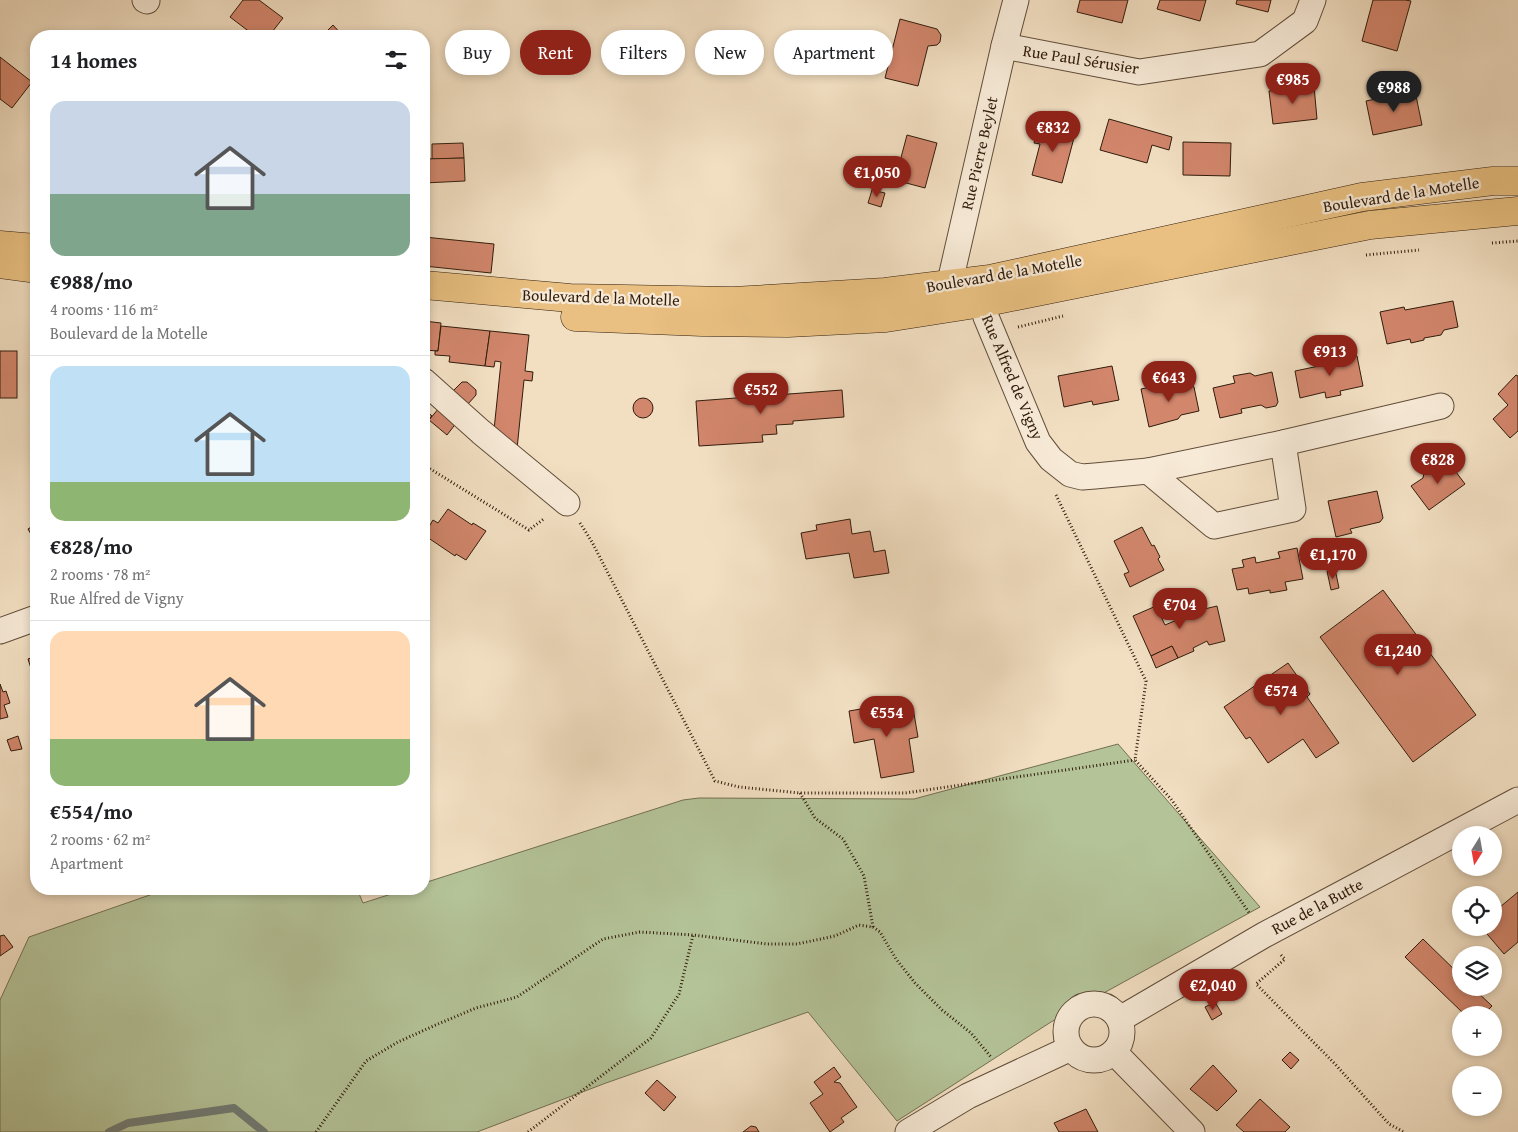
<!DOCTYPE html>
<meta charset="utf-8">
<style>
:root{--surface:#fff;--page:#f6f6f6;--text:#202124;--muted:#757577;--line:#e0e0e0;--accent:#8f2418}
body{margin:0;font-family:"Gentium Book Plus",serif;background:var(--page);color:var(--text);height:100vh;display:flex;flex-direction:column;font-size:19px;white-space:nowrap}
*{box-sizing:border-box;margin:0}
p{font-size:16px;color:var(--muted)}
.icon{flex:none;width:28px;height:28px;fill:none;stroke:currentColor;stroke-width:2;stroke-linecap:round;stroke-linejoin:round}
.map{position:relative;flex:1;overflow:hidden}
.side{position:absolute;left:30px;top:30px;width:400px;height:865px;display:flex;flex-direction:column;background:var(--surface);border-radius:20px;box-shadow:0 2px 8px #0003}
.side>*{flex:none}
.banner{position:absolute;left:445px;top:30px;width:475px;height:45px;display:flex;gap:10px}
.needle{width:32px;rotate:191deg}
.controls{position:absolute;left:1452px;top:826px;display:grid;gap:10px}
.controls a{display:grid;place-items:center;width:50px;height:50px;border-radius:50%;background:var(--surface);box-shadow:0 2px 8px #0003;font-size:25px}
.price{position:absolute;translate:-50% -42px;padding:0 11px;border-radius:18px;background:var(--accent);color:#fff;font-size:16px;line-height:32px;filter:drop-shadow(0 1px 2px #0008)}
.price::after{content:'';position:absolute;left:50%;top:30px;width:15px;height:11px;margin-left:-8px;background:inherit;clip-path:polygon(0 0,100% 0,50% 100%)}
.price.current{background:#222;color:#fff}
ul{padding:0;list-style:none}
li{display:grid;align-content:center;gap:10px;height:265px;padding:0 20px}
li+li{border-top:1px solid var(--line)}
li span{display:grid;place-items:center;height:155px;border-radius:15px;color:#555}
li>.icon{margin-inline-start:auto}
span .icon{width:90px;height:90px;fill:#fffc;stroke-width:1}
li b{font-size:21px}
h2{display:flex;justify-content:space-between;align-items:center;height:60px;padding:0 20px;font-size:21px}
.tag{padding:0 18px;border-radius:22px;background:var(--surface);box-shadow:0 2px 8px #0003;font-size:18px;line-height:45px}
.tag.current{background:var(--accent);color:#fff}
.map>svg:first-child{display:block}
</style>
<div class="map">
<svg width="1518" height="1132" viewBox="0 0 1518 1132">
<rect width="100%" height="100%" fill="#f2dfc2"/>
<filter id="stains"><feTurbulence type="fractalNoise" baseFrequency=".004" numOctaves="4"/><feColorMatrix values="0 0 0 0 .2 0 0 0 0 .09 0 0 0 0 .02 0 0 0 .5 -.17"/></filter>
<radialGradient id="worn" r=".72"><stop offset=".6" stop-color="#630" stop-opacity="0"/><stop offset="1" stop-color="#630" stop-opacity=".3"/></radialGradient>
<!-- green -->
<path fill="#b4c398" stroke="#727052" d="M1118 744 1260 907 1051 1022 897 1121 808 1012 606 1083 477 1132H0V1000L29 937 167 889H357L363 903 407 889H424V883L683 800 699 798 914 799Z"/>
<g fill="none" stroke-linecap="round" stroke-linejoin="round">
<!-- stream -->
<path stroke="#717b74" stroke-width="8" d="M109 1132 128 1123 234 1108 264 1132"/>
</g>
<!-- building -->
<g fill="#d2866c" stroke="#311c0c">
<path d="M243 0H259L283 18 269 36H255L230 17Z"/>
<path d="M1080 0H1128L1122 23 1077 12Z"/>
<path d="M1160 0H1206L1200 21 1157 9Z"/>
<path d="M1237 0H1271L1268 12 1236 4Z"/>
<path d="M1373 0H1405L1411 1 1397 51 1362 41Z"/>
<path d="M900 19 937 29 941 35 940 42 937 45 928 46 918 86 885 78Z"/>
<path d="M333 25 343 36H322Z"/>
<path d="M197 31 203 36H192Z"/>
<path d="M0 57 32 82 12 108 0 99Z"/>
<path d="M1314 86 1317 119 1273 124 1269 91Z"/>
<path d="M1415 91 1422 125 1373 135 1366 101Z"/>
<path d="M1109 119 1172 137 1169 150 1152 145 1147 163 1100 150Z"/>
<path d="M1039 125 1075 134 1062 183 1032 175 1040 144 1034 143Z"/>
<path d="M907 135 937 143 925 188 895 180Z"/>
<path d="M1183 142 1231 143 1230 176 1183 175Z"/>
<path d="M463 143 464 158 432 159V144Z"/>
<path d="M464 158 465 181 424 183V159Z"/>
<path d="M872 190 885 193 881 207 868 203Z"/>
<path d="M424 237 494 244 491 273 424 266Z"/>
<path d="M1453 301 1458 327 1444 330 1441 335 1424 338V340L1411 343 1410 339 1387 344 1380 312 1404 307 1405 310Z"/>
<path d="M424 321 441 323 438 351 424 350Z"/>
<path d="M441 326 490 331 485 366 449 362 450 356 435 355V351H438Z"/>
<path d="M490 331 529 335 525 371 533 372 532 381 524 380 517 449 494 430 501 362 495 361 494 367 485 366Z"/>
<rect x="0" y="351" width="17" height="47"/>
<path d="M1352 353 1357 356 1363 386 1340 391 1341 395 1326 398 1325 392 1300 398 1295 371 1319 366V364L1336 360 1339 356Z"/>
<path d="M1112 366 1119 400 1093 405 1092 401 1064 407 1058 376Z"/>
<path d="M1272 372 1278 402 1276 406 1266 408 1261 405 1241 409 1242 413 1220 418 1213 388 1235 383 1233 376 1250 373 1255 376Z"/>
<path d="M1516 375 1518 376V431L1510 438 1493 419 1508 405 1498 394Z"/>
<path d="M462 382H467L476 390V395L468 404 452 392Z"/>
<path d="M1189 383 1194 387 1199 411 1181 415 1178 419 1149 427 1141 389 1165 384 1169 388Z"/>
<path d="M842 390 844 417 793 421V424L776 425 777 434 762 435 763 442 699 446 696 401Z"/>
<circle cx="643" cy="408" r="10"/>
<path d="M439 408 457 422 447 435 429 420Z"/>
<path d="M424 409 432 416 427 421 424 418Z"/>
<path d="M1447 460 1465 484 1429 510 1411 486 1423 478 1424 473 1433 466 1435 468Z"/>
<path d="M1377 491 1383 518 1380 522 1350 529 1352 533 1336 537 1328 501Z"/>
<path d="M448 509 472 525 473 523 486 531 466 560 456 554 455 556 424 535 433 520 438 523Z"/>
<path d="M850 519 852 534 870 531 874 552 885 550 889 573 854 578 849 553 806 559 801 533 817 530 816 525Z"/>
<path d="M36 524V543L28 529Z"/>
<path d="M1142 527 1152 546 1154 545 1160 557 1158 559 1164 570 1130 587 1124 574 1129 572 1114 541Z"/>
<path d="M1297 548 1303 579 1285 582 1287 590 1270 593V590L1249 594 1248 588 1237 590 1232 569 1244 567 1242 560 1255 557 1256 563 1270 560 1280 558 1278 552Z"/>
<path d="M1335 569 1339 588 1331 590 1327 571Z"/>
<path d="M1383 590 1476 715 1413 762 1320 637Z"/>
<path d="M1156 606 1165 625 1179 619 1181 614 1191 609 1196 611 1217 606 1225 641 1209 645 1207 641 1193 648 1194 651 1178 658 1172 646 1151 656 1133 616Z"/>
<path d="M1172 646 1178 658 1156 668 1151 656Z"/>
<path d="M36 656V684L28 659Z"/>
<path d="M1288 663 1310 694 1307 697 1339 743 1316 758 1303 739 1268 763 1250 737 1246 739 1224 707Z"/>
<path d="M0 684 3 692 6 691 10 703 4 705 8 717 0 719Z"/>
<path d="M873 707 874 715 913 708 918 737 909 739 914 772 881 778 874 739 854 743 849 711Z"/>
<path d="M18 736 22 749 11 751 7 740Z"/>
<path d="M1518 892V942L1504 954 1482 928H1494V912Z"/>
<path d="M4 935 13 947 0 956V936Z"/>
<path d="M1423 939 1461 976V988H1473L1492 1006 1483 1015H1465L1405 957Z"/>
<path d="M1215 1002 1222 1014 1212 1020 1205 1007Z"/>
<path d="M1290 1052 1299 1060 1291 1069 1282 1060Z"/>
<path d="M1213 1065 1237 1091 1217 1111 1190 1089Z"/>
<path d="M834 1067 841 1077 834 1082 840 1083 857 1107 841 1118 844 1122 830 1132 810 1103 823 1094 814 1082Z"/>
<path d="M657 1080 676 1097 664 1111 645 1093Z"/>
<path d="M1260 1099 1290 1127 1285 1132H1244L1236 1125Z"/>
<path d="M1086 1109 1098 1132H1059L1054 1123Z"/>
<path d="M751 1126 756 1127 759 1132H743Z"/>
</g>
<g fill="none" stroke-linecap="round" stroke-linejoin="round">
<defs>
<g id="street">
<path d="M145 0 147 1"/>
<path d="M1004 46 1139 72 1260 54 1305 21 1313 0"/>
<path d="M976 283 986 317 1038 442 1051 459 1070 474 1082 477 1095 476 1148 471 1283 443 1441 406"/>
<path d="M956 302 952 273 1004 46 1016 0"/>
<path d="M424 381 481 432 567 503"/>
<path d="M1148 471 1214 526 1293 509 1283 443"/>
<path d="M0 631 36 618"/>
<circle cx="1094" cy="1032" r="28"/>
<path d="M1120 1019 1264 935 1518 800"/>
<path d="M1114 1052 1192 1132"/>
<path d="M908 1132 968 1096 1071 1048"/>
</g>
<g id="primary">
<path d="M0 245 36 248"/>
<path d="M0 264 36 269"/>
<path d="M424 285 570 298 733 301 885 292 990 279 1362 197 1493 181H1518"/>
<path d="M575 317 702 322 788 323 886 318 982 303 1370 225 1518 211"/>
</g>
</defs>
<!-- street casing -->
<use href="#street" stroke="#614d3a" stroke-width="27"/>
<!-- primary casing -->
<use href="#primary" stroke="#311c0c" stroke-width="29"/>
<!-- path -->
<g stroke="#311c0c" stroke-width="3" stroke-dasharray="1 2.5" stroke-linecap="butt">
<path d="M1492 243 1518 241"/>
<path d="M1366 255 1419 250"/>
<path d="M1018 327 1063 316"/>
<path d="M424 465 529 530 545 518"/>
<path d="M1056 495 1146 681 1135 760 1171 799 1250 914"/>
<path d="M580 523 592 542 715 781 739 787 800 793H905L1135 760"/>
<path d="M800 793 815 818 843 839 864 876 873 927"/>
<path d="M1281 955 1285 959 1256 984 1335 1064 1389 1124 1404 1132"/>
<path d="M316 1132 366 1061 398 1042 438 1024 476 1008 517 997 603 939 640 932 693 935 767 944H797L835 936 859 925 873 927 880 932 896 959 915 983 942 1010 971 1033 991 1057"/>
<path d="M528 1132 651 1038 679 994 693 935"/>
</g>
<!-- street -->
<use href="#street" stroke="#f7ead7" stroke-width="25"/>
<!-- primary -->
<use href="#primary" stroke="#e9c081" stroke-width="28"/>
</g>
<g text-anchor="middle" stroke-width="4.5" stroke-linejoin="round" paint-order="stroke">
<!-- street labels -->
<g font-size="16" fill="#311c0c" stroke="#f7ead7">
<text transform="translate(1081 59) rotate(9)" y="6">Rue Paul Sérusier</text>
<text transform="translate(979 153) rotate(-77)" y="6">Rue Pierre Beylet</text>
<text transform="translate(1401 194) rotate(-9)" y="6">Boulevard de la Motelle</text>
<text transform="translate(1004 273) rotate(-10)" y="6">Boulevard de la Motelle</text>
<text transform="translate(601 297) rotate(2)" y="6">Boulevard de la Motelle</text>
<text transform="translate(1013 377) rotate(67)" y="6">Rue Alfred de Vigny</text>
<text transform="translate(1317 906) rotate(-28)" y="6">Rue de la Butte</text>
</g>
</g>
<rect width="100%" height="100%" filter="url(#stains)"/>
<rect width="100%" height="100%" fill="url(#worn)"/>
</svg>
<div class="controls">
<a><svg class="needle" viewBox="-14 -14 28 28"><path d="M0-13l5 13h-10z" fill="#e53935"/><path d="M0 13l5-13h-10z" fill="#757577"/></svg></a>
<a><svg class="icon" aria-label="locate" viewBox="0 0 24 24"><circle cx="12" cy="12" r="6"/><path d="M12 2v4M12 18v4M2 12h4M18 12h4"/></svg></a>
<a><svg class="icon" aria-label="layers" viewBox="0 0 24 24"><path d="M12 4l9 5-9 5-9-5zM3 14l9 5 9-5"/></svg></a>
<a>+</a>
<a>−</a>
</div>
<b class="price" style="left:1293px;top:105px">€985</b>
<b class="price current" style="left:1394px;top:113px">€988</b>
<b class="price" style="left:1053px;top:153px">€832</b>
<b class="price" style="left:877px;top:198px">€1,050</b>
<b class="price" style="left:1330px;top:377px">€913</b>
<b class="price" style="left:1169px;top:403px">€643</b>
<b class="price" style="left:761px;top:415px">€552</b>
<b class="price" style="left:1438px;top:485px">€828</b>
<b class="price" style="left:1333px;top:580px">€1,170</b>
<b class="price" style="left:1180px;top:630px">€704</b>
<b class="price" style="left:1398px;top:676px">€1,240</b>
<b class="price" style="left:1281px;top:716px">€574</b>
<b class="price" style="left:887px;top:738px">€554</b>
<b class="price" style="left:1213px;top:1011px">€2,040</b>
<div class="banner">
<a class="tag">Buy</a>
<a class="tag current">Rent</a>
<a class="tag">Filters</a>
<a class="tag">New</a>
<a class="tag">Apartment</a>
</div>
<section class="side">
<h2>14 homes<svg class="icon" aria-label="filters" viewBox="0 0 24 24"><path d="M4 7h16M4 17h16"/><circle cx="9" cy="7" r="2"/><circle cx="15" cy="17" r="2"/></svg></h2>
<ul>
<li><span style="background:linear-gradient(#c9d6e8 60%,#7fa58c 0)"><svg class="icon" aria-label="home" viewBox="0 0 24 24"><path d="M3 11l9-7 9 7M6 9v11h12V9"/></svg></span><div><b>€988/mo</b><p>4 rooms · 116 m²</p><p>Boulevard de la Motelle</p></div></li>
<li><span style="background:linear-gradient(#bfe0f5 75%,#8fb573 0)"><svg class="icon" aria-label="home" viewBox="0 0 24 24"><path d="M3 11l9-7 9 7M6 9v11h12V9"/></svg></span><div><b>€828/mo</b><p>2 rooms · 78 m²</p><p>Rue Alfred de Vigny</p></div></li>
<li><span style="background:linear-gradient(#ffd9b3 70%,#8fb573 0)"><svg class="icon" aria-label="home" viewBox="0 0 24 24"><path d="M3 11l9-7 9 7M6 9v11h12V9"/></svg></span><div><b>€554/mo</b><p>2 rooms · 62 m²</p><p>Apartment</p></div></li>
</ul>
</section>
</div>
